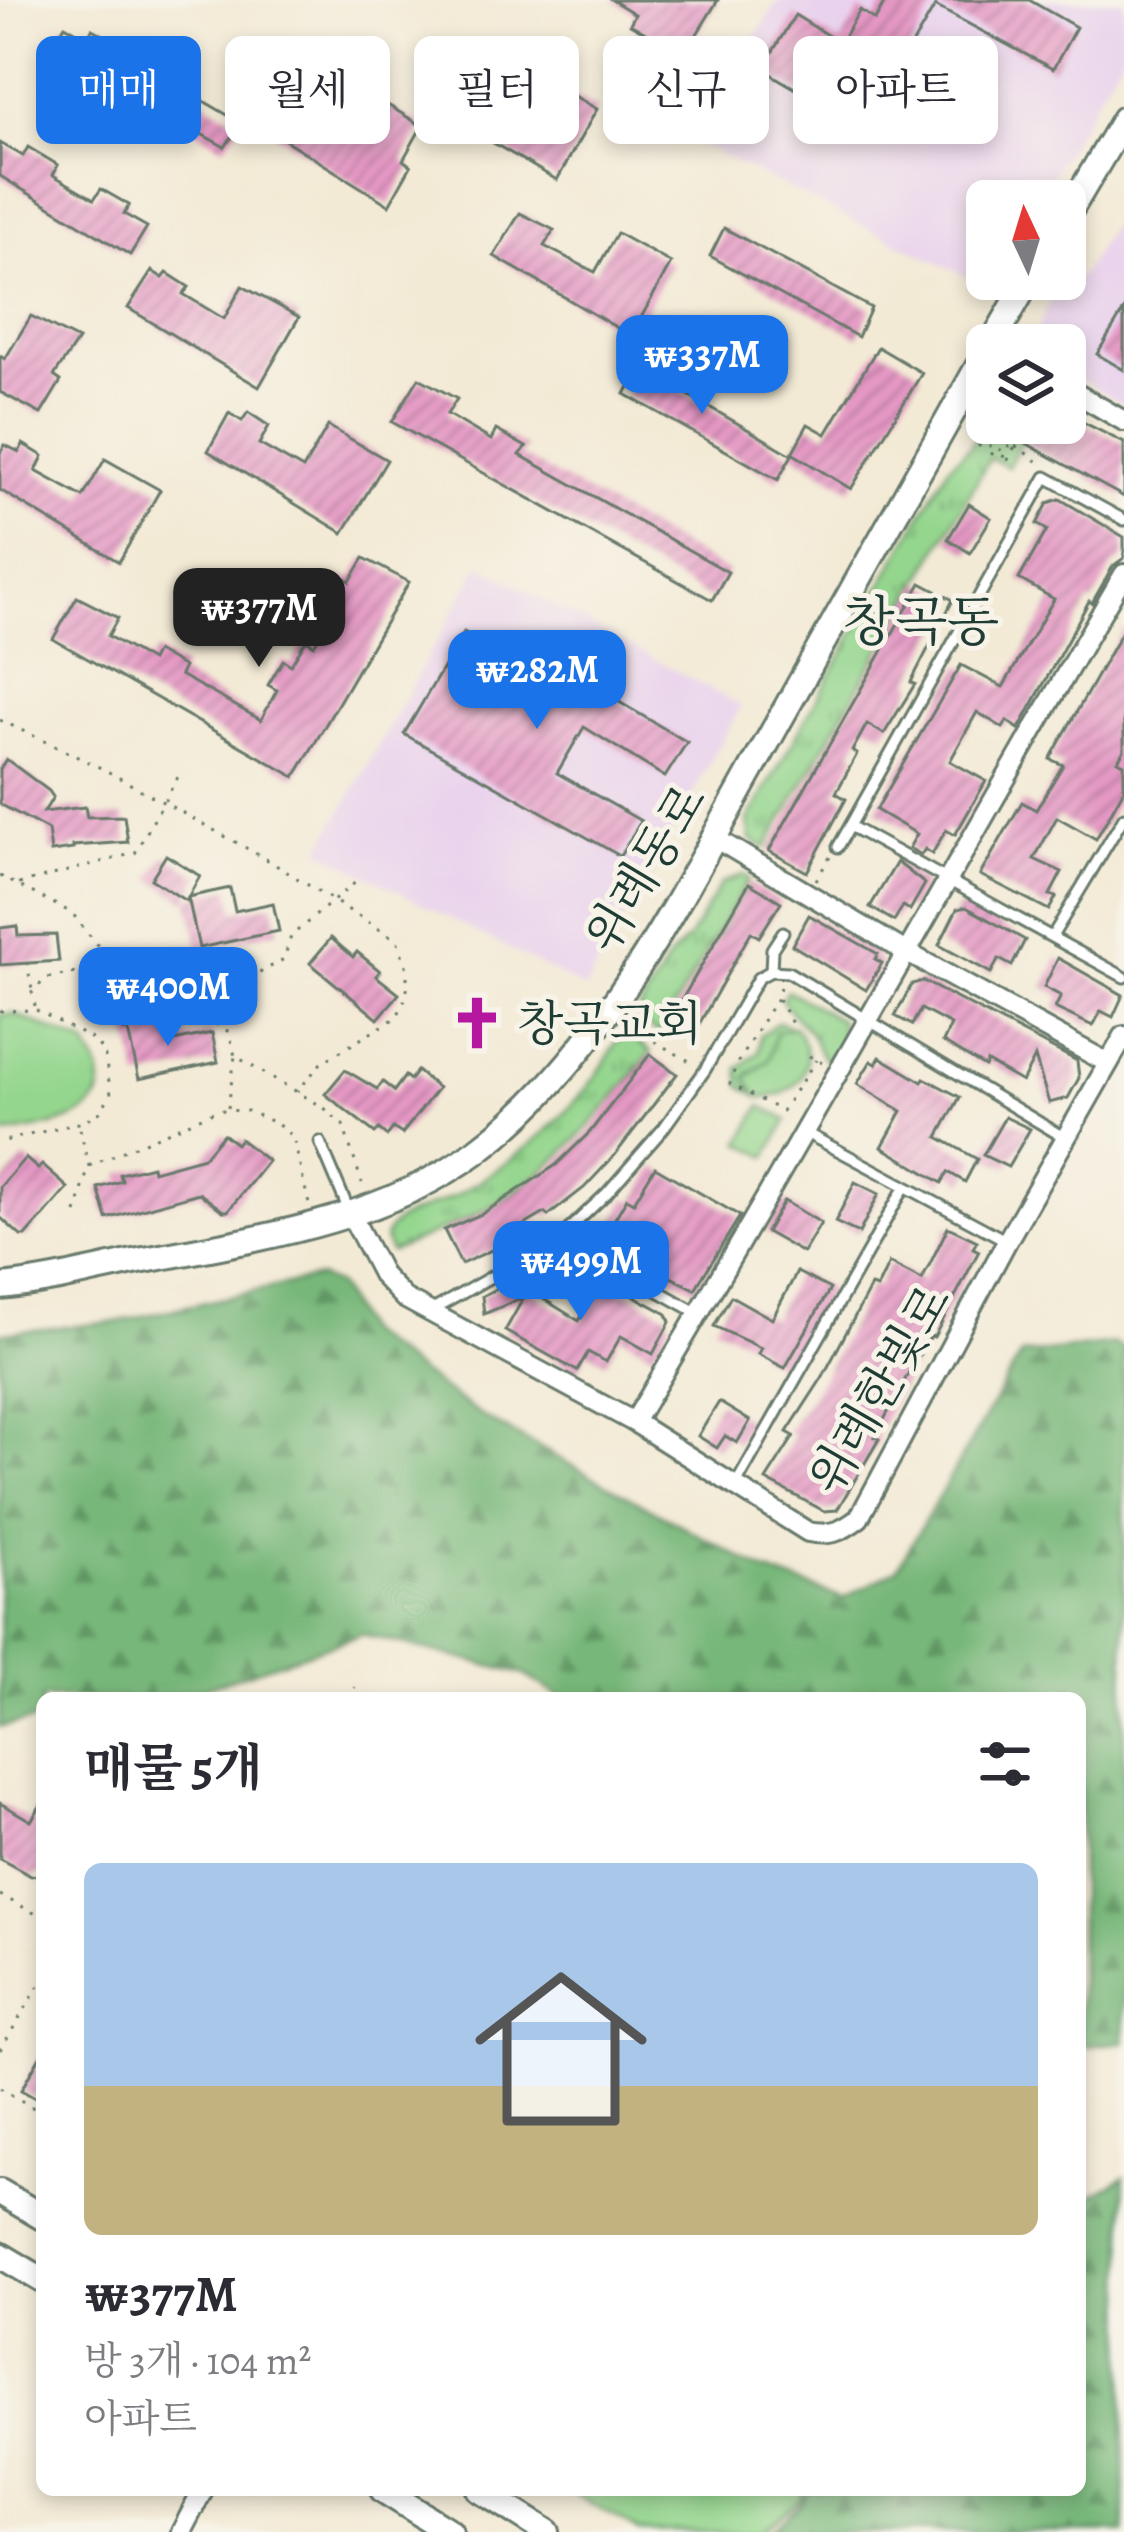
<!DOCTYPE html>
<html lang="ko">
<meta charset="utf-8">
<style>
:root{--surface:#fff;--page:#f7f7f7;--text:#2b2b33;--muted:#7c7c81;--line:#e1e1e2;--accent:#1a73e8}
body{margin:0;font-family:Alegreya,"Noto Serif KR",serif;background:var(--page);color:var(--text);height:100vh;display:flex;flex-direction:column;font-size:45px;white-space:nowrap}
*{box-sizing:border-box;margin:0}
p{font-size:39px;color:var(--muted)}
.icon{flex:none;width:66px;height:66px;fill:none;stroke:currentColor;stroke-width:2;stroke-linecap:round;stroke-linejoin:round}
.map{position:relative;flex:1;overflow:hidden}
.sheet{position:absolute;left:36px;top:1692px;width:1050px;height:804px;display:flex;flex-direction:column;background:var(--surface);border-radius:18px;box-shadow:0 6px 18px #0003}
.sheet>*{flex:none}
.hud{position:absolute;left:36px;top:36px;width:1053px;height:108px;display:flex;gap:24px}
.needle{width:78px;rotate:356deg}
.controls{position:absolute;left:966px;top:180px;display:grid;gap:24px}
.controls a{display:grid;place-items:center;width:120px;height:120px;border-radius:18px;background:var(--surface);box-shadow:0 6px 18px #0003;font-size:60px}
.price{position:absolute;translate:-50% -102px;padding:0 27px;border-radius:24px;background:var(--accent);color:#fff;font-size:39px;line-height:78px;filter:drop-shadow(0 3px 6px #0008)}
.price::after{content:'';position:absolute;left:50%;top:72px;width:36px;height:27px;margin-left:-18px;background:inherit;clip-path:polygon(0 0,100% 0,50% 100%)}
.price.on{background:#222;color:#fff}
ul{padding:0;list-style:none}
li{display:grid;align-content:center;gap:24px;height:636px;padding:0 48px}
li+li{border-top:3px solid var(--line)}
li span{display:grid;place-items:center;height:372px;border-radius:18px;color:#555}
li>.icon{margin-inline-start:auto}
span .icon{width:216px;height:216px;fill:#fffc;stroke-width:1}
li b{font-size:51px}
h2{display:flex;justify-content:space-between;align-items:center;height:144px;padding:0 48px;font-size:51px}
.tag{padding:0 42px;border-radius:18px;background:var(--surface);box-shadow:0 6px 18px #0003;font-size:42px;line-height:108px}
.tag.on{background:var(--accent);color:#fff}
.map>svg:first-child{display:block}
</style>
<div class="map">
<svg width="1124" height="2532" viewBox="0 0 1124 2532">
<defs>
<pattern id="grass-tufts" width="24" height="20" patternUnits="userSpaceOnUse" patternTransform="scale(3)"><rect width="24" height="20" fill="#94d68e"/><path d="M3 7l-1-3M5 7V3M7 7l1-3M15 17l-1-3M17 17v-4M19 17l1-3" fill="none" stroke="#78af75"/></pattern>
<pattern id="forest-firs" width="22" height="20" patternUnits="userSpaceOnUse" patternTransform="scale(3)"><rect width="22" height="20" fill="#77b779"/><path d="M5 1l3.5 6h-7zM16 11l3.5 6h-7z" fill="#619664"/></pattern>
<pattern id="building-hatch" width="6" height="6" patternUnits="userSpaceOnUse" patternTransform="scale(3)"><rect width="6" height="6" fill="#e598c4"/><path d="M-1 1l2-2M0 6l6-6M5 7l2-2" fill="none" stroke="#b97da0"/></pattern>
</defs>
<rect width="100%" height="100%" fill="#f7f3e8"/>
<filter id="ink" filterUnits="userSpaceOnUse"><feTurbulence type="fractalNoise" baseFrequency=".00833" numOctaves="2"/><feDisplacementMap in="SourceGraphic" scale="24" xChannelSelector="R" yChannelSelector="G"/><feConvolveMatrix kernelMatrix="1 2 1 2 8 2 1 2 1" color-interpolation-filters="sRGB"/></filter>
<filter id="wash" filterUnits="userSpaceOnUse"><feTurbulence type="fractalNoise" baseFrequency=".004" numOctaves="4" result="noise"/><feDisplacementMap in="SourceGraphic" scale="48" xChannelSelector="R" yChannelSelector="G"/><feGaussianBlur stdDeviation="2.7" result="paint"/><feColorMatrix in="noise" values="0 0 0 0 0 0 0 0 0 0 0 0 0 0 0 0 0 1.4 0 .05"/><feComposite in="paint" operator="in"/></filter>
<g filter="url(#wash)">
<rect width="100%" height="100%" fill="#f3ead5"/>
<!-- built -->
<g fill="#e9d2ed">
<path d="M779 0H1124V52L1036 201H987L989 279 985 286 699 144V123Z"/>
<path d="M1124 203V405L1065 370V345H1038L1037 330 1051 299 1083 273Z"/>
<path d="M480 565 741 706 585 989 320 850Z"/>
</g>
<!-- grass -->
<g fill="url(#grass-tufts)" stroke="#5a8a61" stroke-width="3">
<path d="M987 418V423H1031L1008 467 990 458 766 848 751 840 748 821 949 466 971 445Z"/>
<path d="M743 875 749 878 659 1033 635 1018 669 958 689 938 721 884Z"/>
<path d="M787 990 840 1020 843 1039 831 1063C815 1054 819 1044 809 1031 800 1021 790 1013 782 1000Z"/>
<path d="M779 1022 791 1027 769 1060 748 1074 750 1089 755 1094 741 1086 739 1068 759 1052 760 1035Z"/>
<path d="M630 1035 651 1052C612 1101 574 1149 523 1186 484 1215 435 1233 390 1252 385 1242 383 1236 391 1227 400 1215 441 1204 457 1195 520 1158 584 1107 617 1041Z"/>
</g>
<!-- forest -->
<g fill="url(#forest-firs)" stroke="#4b7a56" stroke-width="3">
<path d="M319 1277 337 1285 364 1333 478 1414 765 1571 843 1598 897 1569 1021 1355 1114 1344 1124 1349V2042L1080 2047V1698H562L523 1674 362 1634 201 1689 151 1698H42V1719L0 1727V1333L116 1322Z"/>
<path d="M1124 2177V2532H770L801 2504 809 2490H1080V2203Z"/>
</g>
<!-- green -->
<g fill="#94d68e" stroke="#5a8a61" stroke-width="3">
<path d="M14 1014 85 1044C136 1118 52 1126 0 1135V1015Z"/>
<path d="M794 1027C822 1059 800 1100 758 1097L746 1078 769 1060 776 1032Z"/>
<path d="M761 1106 787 1120 767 1157 741 1143Z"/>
<path d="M568 2490H805L800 2500 761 2532H639Z"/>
</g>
<g id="blocks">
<!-- building -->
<g fill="url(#building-hatch)">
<path d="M612 0H718L684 55 630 24 635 14Z"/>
<path d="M886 0H1029L1076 27 1053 69 935 6 881 98 854 82 837 113 762 69 795 15 840 43 860 10 875 20Z"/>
<path d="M65 25 87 38 92 29 122 45 119 52 162 76 166 70 194 87 190 93 241 123 225 147 49 51Z"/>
<path d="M445 59 474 75 464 91 516 120 541 77 597 109 557 180 421 101Z"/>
<path d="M277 76 299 90 289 106 335 133 363 90 422 126 403 160 411 166 389 205 240 112 262 78 271 84Z"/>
<path d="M0 143 23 156 28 147 58 165 53 175 94 199 101 189 129 205 124 214 147 227 130 255 0 176Z"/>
<path d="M520 213 554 230 544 246 595 272 617 233 671 263 631 336 494 256Z"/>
<path d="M724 228 871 308 858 337 710 256Z"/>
<path d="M152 271 163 278 167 273 189 287 183 294 224 319 242 286 299 317 259 387 128 308Z"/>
<path d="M1124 310V370L1097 354Z"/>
<path d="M31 316 78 340 54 376 61 381 41 414 0 392V356L5 359Z"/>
<path d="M878 347 922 373 851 489 792 453 808 424 826 434Z"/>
<path d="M648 352 683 371 673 386 792 455 778 480 625 394Z"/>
<path d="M419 378 457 399 447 414 491 440 496 430 526 447 520 455 728 572 712 600 392 422Z"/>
<path d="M248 412 269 426 259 444 303 469 328 426 387 460 343 533 208 451 229 413 242 421Z"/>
<path d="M1065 413 1124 443V497L1022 441 1032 423H1065Z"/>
<path d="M23 444 43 456 36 471 83 497 105 459 160 490 119 562 0 490V453L5 445 19 452Z"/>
<path d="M1060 499 1124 537V558L1113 566 1092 603 1089 601 1019 729 1007 721 1003 728 977 712 950 761 986 781 955 835 946 830 932 854 925 849 921 855 909 848 917 834 876 810 961 665 1003 687 1054 599 1019 579 1047 530 1037 524 1048 503Z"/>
<path d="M969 504 991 518 970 553 948 539Z"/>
<path d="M364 558 409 582 295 777 53 639 77 597 118 618 108 636 151 661 156 651 184 667 180 675 261 720 277 690 268 685 283 660 291 665 306 640 314 645 336 608 328 604 342 577 350 581Z"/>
<path d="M921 583 953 600 911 682 915 684 884 734 867 724 852 751 857 754 836 793 846 799 807 872 769 851Z"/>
<path d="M1124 628V750L1118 761 1124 764V789L1096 839 1057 817 1034 859 1062 872 1050 895 1056 897 1049 910 980 875 1022 802 1036 810 1063 765 1050 759Z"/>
<path d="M464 632 534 673 548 645 615 685 609 696 687 742 665 777 584 727 557 773 641 821 620 856 404 734Z"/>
<path d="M6 759 49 791 53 797 44 812 85 807 87 817 124 816 128 842 73 846V849L51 852 48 830 0 804V769Z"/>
<path d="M166 855 200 876 186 901 151 879Z"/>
<path d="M897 862 925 884 910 910 903 906 894 921 870 907Z"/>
<path d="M749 883 781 902 759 937 751 932 693 1035 669 1022Z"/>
<path d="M230 888 235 911 273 903 279 931 199 948 188 897Z"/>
<path d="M966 907 1025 940 1012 966 999 959 991 973 939 945 957 909Z"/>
<path d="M809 915 878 954 875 959 882 963 866 990 792 945Z"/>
<path d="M17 926 18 936 56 935 59 961 0 965V928Z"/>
<path d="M331 938 353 957 357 952 380 971 376 976 399 994 378 1019 310 963Z"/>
<path d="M1058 958 1123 995 1113 1017 1101 1011 1093 1026 1055 1008 1061 996 1044 987Z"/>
<path d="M923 981 1077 1061 1079 1078 1068 1098 1049 1103 1035 1057 1022 1082 987 1062 985 1067 943 1042 951 1025 921 1009 912 1025 895 1016 912 984Z"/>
<path d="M104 986 140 1007 125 1031 90 1010Z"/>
<path d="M169 1018 174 1041 212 1033 218 1062 139 1079 127 1027Z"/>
<path d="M650 1054 677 1074 615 1155 584 1188 548 1216 545 1213 496 1242 498 1247 461 1264 444 1230 482 1214 556 1165 590 1132Z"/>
<path d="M880 1057 922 1082 924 1078 960 1097 938 1137 977 1159 965 1182 948 1172 942 1183 882 1147 902 1111 857 1084 871 1061 876 1064Z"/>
<path d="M345 1070 377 1089 383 1082 394 1091 405 1076 410 1080 417 1071 438 1088 402 1134 393 1128 387 1136 379 1129 375 1133 325 1094Z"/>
<path d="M1005 1117 1030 1129 1008 1167 983 1155Z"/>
<path d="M223 1134 236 1144 240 1139 268 1161 228 1211H223L199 1193 107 1219 98 1188 122 1181 120 1174 152 1166 153 1171 204 1157Z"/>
<path d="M25 1158 38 1169 42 1165 68 1188 26 1236H21L0 1217V1187Z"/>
<path d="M655 1167 740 1216 695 1289 608 1246 607 1232 627 1198 634 1202Z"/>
<path d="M855 1182 879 1194 859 1233 835 1222Z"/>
<path d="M784 1201 821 1223 803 1253 766 1232Z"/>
<path d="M948 1227 977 1241 973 1248 979 1251 934 1337 931 1336 910 1370 875 1437 879 1439 837 1510 824 1511 766 1480 794 1436 787 1432 822 1378 871 1286 877 1288 889 1263 922 1280Z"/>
<path d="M797 1272 830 1289 785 1368 758 1354 761 1348 714 1326 731 1296 772 1319Z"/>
<path d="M603 1279 667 1314 670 1322 653 1354 621 1336 606 1362 588 1352 577 1371 505 1331 524 1297 484 1314 482 1296 513 1280 579 1321Z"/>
<path d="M719 1402 750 1421 737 1443 725 1436 717 1448 698 1436Z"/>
<path d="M0 1803 31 1821 42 1803V1874L31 1876 0 1859Z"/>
<path d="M42 2053V2102L21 2090Z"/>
</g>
</g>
</g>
<g filter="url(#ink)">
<use href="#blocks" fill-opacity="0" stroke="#697a6c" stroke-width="3"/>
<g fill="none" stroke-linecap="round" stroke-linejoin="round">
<defs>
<g id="lane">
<path d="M1124 520 1046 477 850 826 1124 977"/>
<path d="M838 847 850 826"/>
<path d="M1053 935 1124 817"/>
<path d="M771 971 772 949 783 932"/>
<path d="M806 1133 1007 1241"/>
<path d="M320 1142 350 1213"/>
<path d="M561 1237 698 1313"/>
<path d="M431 1311 561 1237 607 1193 663 1129 705 1070 758 978 771 971 788 972 1065 1138"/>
<path d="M735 1486 904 1188"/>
</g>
<g id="street">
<path d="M1065 387 1124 421"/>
<path d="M713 837 906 952 1108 1063"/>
<path d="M350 1213 383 1276 404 1298 634 1422 808 1532C830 1536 841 1532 859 1518L1007 1241 1124 1036"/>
<path d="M634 1422C802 1142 959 856 1124 574"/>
<path d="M181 2532 203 2490"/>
</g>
<g id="secondary">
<path d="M1065 219 1124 119"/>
<path d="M991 345 1029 279"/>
<path d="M0 1287C45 1283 90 1271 134 1262 249 1240 380 1223 477 1151 603 1058 684 889 760 755 835 620 911 486 987 351"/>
<path d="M0 2192 42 2217"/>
<path d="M0 2255 42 2280"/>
<path d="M383 2490 450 2532"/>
<path d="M480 2490 547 2532"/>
</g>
</defs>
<!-- lane casing -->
<use href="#lane" stroke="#697a6c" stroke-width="15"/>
<!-- street casing -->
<use href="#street" stroke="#697a6c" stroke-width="24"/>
<!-- secondary casing -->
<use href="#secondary" stroke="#697a6c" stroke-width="30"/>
<!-- path -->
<g stroke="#697a6c" stroke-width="3" stroke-dasharray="3 9" stroke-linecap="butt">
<path d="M993 429 982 448 977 444 985 431 979 427 982 423 1039 462"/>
<path d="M997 434 987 451 996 456 1004 444 1009 446 1002 459 1007 462 1016 444"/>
<path d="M0 720 105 770 266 859 397 940 407 968V995L397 1017 321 1063 297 1092"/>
<path d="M0 876 72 913 98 946 130 970 229 1032 235 1056"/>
<path d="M816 880 830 857"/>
<path d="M19 884 135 853 179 775"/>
<path d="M27 962 32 990"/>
<path d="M780 987 777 998 736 1065 730 1084 782 1111 816 1060"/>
<path d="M778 999 794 1027"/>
<path d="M35 1006 32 992 47 978 122 965"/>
<path d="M197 1009 284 959 291 936 357 881"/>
<path d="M0 1011 36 1010 90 1038 104 1051 111 1094 100 1112 83 1122 0 1142"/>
<path d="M623 1024 693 1063"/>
<path d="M809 1056 822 1063"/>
<path d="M228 1108 235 1056 323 1107 343 1125 362 1183"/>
<path d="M89 1166 218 1110 248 1111 277 1124 293 1137 309 1204"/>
<path d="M76 1213 89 1166 79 1125"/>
<path d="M348 1698 355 1687"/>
<path d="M0 1895 42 1917"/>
<path d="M0 2050 42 1981"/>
<path d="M0 2088 42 2113"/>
</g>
<!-- lane -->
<use href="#lane" stroke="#fff" stroke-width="9"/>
<!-- street -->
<use href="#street" stroke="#fff" stroke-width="18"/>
<!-- secondary -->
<use href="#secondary" stroke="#fff" stroke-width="24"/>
</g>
</g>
<!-- icons -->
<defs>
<symbol id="church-bare" viewBox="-9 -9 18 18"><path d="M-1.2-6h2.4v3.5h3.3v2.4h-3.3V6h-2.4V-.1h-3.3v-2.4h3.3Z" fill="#b5179e" stroke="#f7f3e8" stroke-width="2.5" paint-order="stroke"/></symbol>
</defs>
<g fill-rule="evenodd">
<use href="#church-bare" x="439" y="985" width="76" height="76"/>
</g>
<g text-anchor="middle" stroke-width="10" stroke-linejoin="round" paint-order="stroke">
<!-- street labels -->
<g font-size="48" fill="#1f3d34" stroke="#f7f3e8">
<text transform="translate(645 868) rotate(-59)" y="17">위례동로</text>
<text transform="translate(879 1389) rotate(-60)" y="17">위례한빛로</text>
</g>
<!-- poi labels -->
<g font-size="48" fill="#1f3d34" stroke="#f7f3e8" text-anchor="start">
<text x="517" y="1040">창곡교회</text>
</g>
<!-- quarter labels -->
<g font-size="54" fill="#1f3d34" stroke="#f7f3e8">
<text x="921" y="640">창곡동</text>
</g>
</g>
</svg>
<div class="controls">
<a><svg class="needle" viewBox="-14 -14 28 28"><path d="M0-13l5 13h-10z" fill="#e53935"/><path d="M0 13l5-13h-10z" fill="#7c7c81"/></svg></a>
<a><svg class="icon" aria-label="layers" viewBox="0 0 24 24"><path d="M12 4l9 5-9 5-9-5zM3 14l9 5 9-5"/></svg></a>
</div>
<b class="price" style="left:702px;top:417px">₩337M</b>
<b class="price on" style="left:259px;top:670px">₩377M</b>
<b class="price" style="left:537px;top:732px">₩282M</b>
<b class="price" style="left:168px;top:1049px">₩400M</b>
<b class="price" style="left:581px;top:1323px">₩499M</b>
<div class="hud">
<a class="tag on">매매</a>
<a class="tag">월세</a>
<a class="tag">필터</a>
<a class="tag">신규</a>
<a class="tag">아파트</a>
</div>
<section class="sheet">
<h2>매물 5개<svg class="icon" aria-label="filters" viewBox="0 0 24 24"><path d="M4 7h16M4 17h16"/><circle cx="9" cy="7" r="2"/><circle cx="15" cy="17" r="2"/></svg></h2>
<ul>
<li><span style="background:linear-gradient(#a9c7e8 60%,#c2b280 0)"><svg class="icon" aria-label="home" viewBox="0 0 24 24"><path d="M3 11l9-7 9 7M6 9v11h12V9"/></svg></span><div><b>₩377M</b><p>방 3개 · 104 m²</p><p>아파트</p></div></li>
</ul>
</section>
</div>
